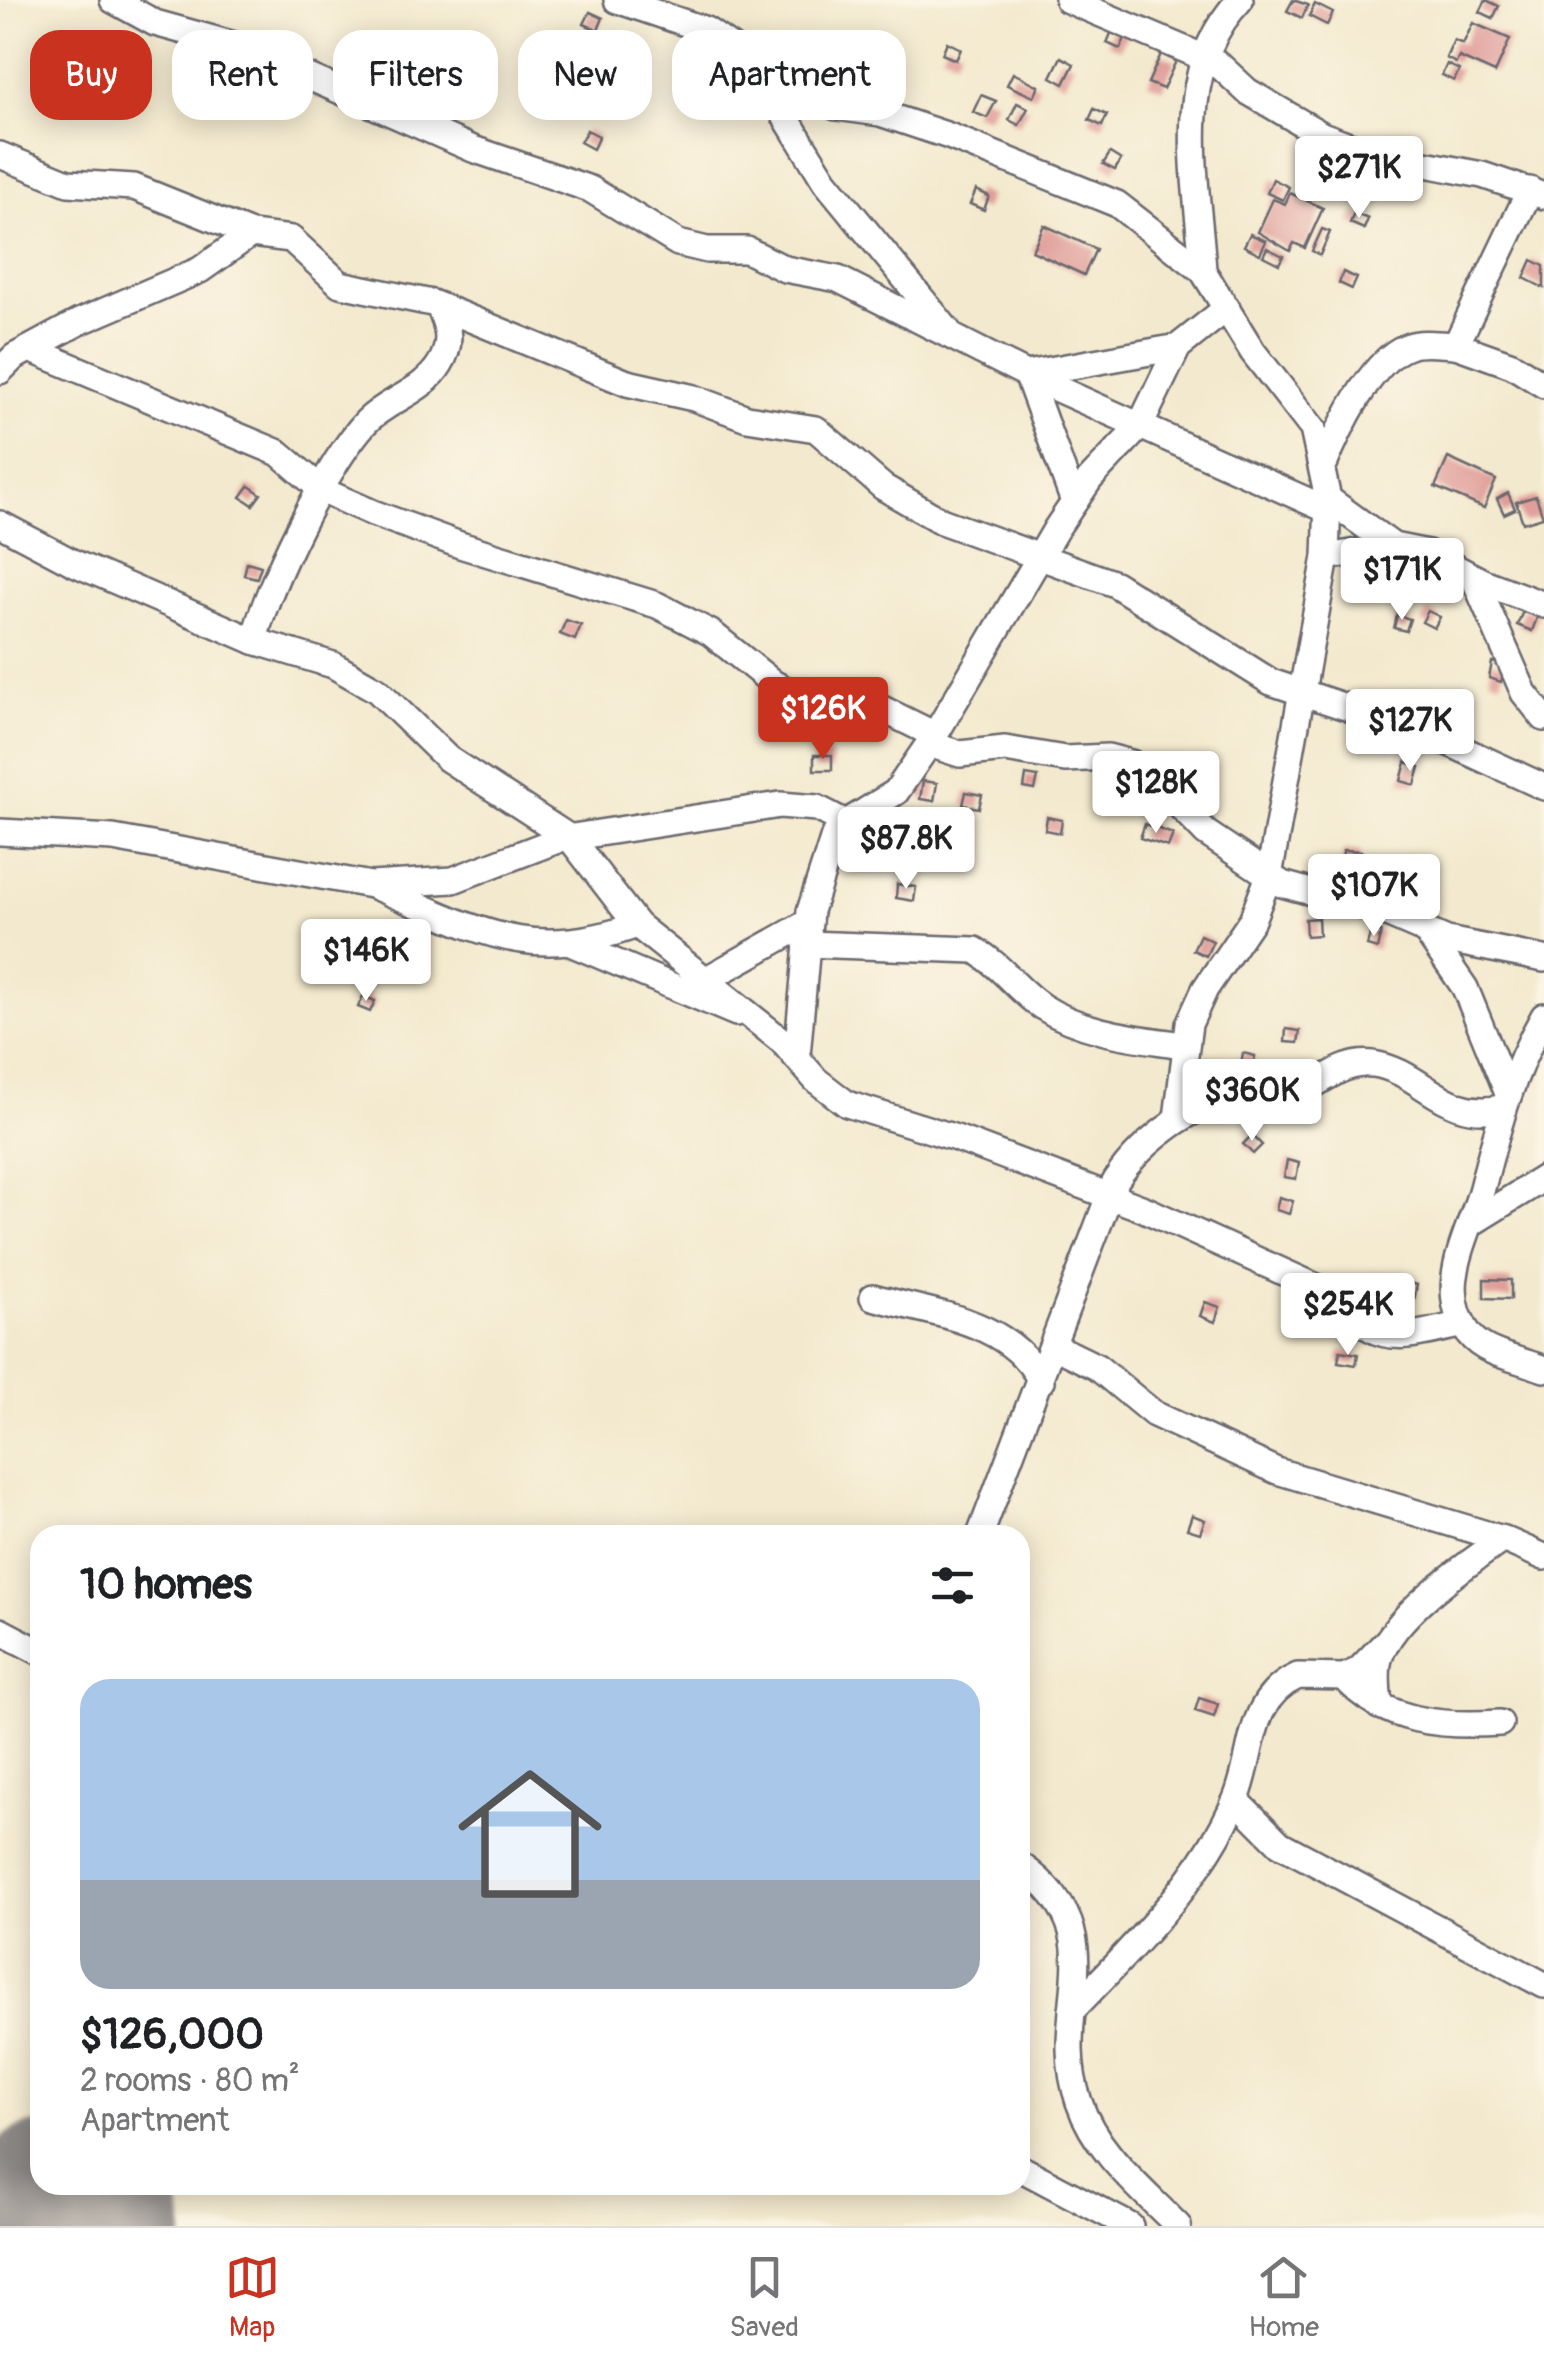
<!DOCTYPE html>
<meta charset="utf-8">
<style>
:root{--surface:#fff;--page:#f2f2f2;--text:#202124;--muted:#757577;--line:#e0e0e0;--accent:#c8321e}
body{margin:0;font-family:Pangolin,sans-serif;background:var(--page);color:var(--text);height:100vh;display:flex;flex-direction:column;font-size:38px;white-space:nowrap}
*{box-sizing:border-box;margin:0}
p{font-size:32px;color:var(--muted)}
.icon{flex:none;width:55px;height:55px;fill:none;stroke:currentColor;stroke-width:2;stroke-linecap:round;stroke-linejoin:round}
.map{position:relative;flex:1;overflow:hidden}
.side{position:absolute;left:30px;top:1525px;width:1000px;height:670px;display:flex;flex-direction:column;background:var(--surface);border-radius:30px;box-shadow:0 5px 25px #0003}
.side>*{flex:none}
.banner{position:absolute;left:30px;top:30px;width:1000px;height:90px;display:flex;gap:20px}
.price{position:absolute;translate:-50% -85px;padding:0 22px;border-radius:10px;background:#fff;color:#222;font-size:32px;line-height:65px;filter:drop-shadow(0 2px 5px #0008)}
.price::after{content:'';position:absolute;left:50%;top:60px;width:30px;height:22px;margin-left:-15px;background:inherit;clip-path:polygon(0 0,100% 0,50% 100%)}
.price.selected{background:var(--accent);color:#fff}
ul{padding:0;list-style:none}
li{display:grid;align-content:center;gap:20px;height:530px;padding:0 50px}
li+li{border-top:2px solid var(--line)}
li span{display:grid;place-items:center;height:310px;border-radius:30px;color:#555}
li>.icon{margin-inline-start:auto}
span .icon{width:180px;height:180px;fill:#fffc;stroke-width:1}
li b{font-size:42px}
h2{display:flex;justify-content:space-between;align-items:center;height:120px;padding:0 50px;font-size:42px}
.tag{padding:0 35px;border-radius:30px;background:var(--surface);box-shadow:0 5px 25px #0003;font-size:35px;line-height:90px}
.tag.selected{background:var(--accent);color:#fff}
.tabs{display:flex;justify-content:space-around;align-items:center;height:140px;border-top:2px solid var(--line);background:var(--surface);font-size:28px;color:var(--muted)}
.tabs a{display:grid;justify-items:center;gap:5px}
.tabs .selected{color:var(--accent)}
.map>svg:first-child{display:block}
</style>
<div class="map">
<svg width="1544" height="2226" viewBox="0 0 1544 2226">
<rect width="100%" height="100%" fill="#fcf5e5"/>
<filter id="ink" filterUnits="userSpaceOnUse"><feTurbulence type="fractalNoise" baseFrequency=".01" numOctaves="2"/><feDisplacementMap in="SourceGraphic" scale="20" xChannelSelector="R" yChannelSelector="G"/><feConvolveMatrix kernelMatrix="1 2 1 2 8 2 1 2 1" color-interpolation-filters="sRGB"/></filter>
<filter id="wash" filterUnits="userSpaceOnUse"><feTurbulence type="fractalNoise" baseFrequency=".0048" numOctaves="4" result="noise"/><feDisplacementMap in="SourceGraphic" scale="40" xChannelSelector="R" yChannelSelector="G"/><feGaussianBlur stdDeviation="2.25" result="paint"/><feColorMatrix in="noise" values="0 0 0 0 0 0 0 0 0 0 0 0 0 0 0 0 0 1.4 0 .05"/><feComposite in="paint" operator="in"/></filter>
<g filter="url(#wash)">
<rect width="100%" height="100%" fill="#f3e9ce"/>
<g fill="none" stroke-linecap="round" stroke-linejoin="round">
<!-- runway -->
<path stroke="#8a8684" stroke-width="125" d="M42 2185 121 2226"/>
</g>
<g id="blocks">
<!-- building -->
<g fill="#e09e9a">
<path d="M1293 0 1308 5 1302 18 1287 11Z"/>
<path d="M1486 0 1499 6 1493 18 1480 12Z"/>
<path d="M1315 4 1333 13 1327 25 1309 16Z"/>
<path d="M590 12 603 18 598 30 584 24Z"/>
<path d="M1473 23 1510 39 1495 73 1459 57 1456 63 1446 58 1454 40 1463 44Z"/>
<path d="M1114 26 1128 32 1120 49 1107 43Z"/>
<path d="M947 42 961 49 956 60 942 54Z"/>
<path d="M1161 54 1176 61 1163 89 1148 83Z"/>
<path d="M1061 57 1074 64 1064 84 1051 77Z"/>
<path d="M1447 64 1459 70 1454 81 1442 75Z"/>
<path d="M1013 73 1039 86 1034 97 1007 85Z"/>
<path d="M981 95 996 101 987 118 973 112Z"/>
<path d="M1017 103 1028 108 1019 125 1009 120Z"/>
<path d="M1094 109 1107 115 1102 126 1089 120Z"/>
<path d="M587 130 599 136 593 149 580 142Z"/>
<path d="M1110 153 1121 160 1115 170 1103 164Z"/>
<path d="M1273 179 1289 187 1283 200 1267 193Z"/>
<path d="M976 190 989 196 984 210 970 204Z"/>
<path d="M1290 193 1323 208 1305 248 1294 243 1290 251 1258 232 1273 199 1285 204Z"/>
<path d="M1354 213 1368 219 1364 229 1350 223Z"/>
<path d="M1044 225 1096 249 1084 275 1032 251Z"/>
<path d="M1322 229 1330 232 1320 255 1312 251Z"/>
<path d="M1250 234 1266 241 1260 254 1244 246Z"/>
<path d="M1267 248 1283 256 1279 264 1263 256Z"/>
<path d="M1532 260 1544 266V288L1524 278Z"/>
<path d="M1343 272 1357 278 1352 289 1339 283Z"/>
<path d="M1448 458 1496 480 1484 508 1435 487Z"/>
<path d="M249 486 261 494 253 505 241 497Z"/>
<path d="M1508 493 1515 509 1504 514 1497 499Z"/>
<path d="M1536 496 1543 517 1523 523 1516 502Z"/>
<path d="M247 562 261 566 257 578 244 575Z"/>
<path d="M1524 609 1538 615 1532 631 1517 625Z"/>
<path d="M1428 611 1440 617 1434 628 1422 622Z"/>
<path d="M1397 615 1410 619 1406 631 1394 628Z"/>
<path d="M566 620 581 625 575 640 560 634Z"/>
<path d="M1492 662 1505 665 1501 682 1489 678Z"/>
<rect x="814" y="755" width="18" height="15"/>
<path d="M1406 762 1420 767 1415 785 1401 781Z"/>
<path d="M1026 775 1038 777 1035 790 1024 788Z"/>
<path d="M923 781 937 783 934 801 920 799Z"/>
<path d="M966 792 982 795 979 808 963 805Z"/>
<path d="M1047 817 1062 820 1060 833 1045 830Z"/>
<path d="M1145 824 1173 834 1168 847 1140 838Z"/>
<path d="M1343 850 1361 851 1360 868 1342 867Z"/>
<path d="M897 884 916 887 914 901 896 898Z"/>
<path d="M1318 918 1319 935 1306 936 1305 919Z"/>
<path d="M1371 930 1381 932 1377 949 1367 946Z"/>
<path d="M1200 935 1213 941 1206 956 1193 950Z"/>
<path d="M363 996 375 1001 370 1012 358 1007Z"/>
<path d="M1286 1029 1300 1031 1298 1043 1285 1042Z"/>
<path d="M1243 1053 1255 1056 1252 1072 1240 1069Z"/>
<path d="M1252 1135 1262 1145 1253 1154 1243 1144Z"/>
<path d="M1287 1160 1299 1163 1296 1179 1284 1177Z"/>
<path d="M1279 1197 1293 1201 1289 1214 1276 1210Z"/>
<path d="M1484 1279 1511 1280V1299L1484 1298Z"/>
<path d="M1400 1281 1417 1285 1410 1322 1392 1318Z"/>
<path d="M1205 1302 1220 1307 1215 1322 1200 1316Z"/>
<path d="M1340 1351 1358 1354 1356 1365 1338 1362Z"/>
<path d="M1192 1515 1205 1520 1200 1533 1187 1529Z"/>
<path d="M1199 1698 1218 1704 1214 1717 1195 1711Z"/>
</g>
</g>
</g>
<g filter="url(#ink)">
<use href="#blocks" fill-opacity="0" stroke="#6b686e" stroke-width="2.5"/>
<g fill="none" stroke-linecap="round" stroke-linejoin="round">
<defs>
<g id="minor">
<path d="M113 0 155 23 238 46 473 149 590 189 678 243 707 250H747L785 269 838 279 1042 382 1328 510"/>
<path d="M617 0 706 30 751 61 825 181 948 331"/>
<path d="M1068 0 1217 63 1247 91 1322 135 1374 154 1482 175 1544 196"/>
<path d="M764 75 836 107 880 113 949 136 1117 204 1203 271 1253 352 1313 429 1328 499 1326 557 1269 876 1252 920 1205 989 1189 1024 1177 1118"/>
<path d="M0 155 68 183 134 187 251 234 291 239 340 284 432 303 627 383 694 398 747 418 816 429 883 487 941 521 1115 584 1271 682 1438 738 1544 787"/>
<path d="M1203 271C1198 180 1170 73 1240 0"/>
<path d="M1456 345 1512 365 1544 385"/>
<path d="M32 350 279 453 323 491 373 513 460 545 657 605 711 633 773 683 800 697H858L935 735"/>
<path d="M0 371 14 357 79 322 200 270 251 234"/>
<path d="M1323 467C1337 433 1371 358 1409 346 1422 341 1443 345 1456 345L1530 190"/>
<path d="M1328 499 1393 546 1428 553 1483 582 1544 605"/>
<path d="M1074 502 1027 374 1178 347"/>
<path d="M0 524 72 562 254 641 333 665 377 690 448 759 570 838 637 925 782 1041 816 1080 847 1104 956 1138 1144 1209 1343 1299C1353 1308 1358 1320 1370 1328 1396 1344 1434 1330 1463 1324"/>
<path d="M1326 557 1393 546"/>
<path d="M1474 578 1524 693 1544 718"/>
<path d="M254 641C266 587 329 460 367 421 389 399 423 392 440 364 453 343 448 327 439 306"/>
<path d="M929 744 960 754 1005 749 1065 759 1108 757 1131 763 1153 778 1206 833 1282 884 1380 911 1447 940 1544 959"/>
<path d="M0 832 113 838 371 885 453 880 560 839 780 805 817 808 846 823"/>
<path d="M376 887C475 928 528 965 637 925"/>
<path d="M1428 934 1465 988 1507 1091"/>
<path d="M806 944 975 950C1001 965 1016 989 1041 1006 1083 1033 1135 1038 1183 1045"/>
<path d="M575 945 736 1013"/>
<path d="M707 979 809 922"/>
<path d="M1544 1016C1512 1072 1498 1126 1482 1188 1470 1234 1434 1288 1469 1334 1485 1355 1520 1359 1544 1369"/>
<path d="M797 1056 810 911 834 836 846 823 896 792 935 735 1056 529 1090 479 1140 426 1178 347 1227 308"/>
<path d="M1470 1224 1544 1178"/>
<path d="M873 1297C934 1314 1010 1320 1041 1381"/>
<path d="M1054 1346 1097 1367 1154 1414 1277 1471 1503 1539 1544 1557"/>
<path d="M980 1535 1113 1186C1131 1150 1193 1101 1234 1098 1252 1096 1270 1101 1288 1097 1318 1088 1339 1060 1373 1064 1422 1071 1444 1121 1501 1108"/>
<path d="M0 1631 40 1652"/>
<path d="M1344 1677C1385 1723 1443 1727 1500 1723"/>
<path d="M1379 1706C1378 1691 1375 1674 1379 1659 1392 1615 1466 1565 1503 1539"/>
<path d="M1236 1800 1280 1844 1544 1985"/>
<path d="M1020 1865C1122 1937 1046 2007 1079 2102 1096 2153 1142 2189 1178 2226"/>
<path d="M1072 2010C1132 1948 1202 1880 1236 1799 1255 1754 1246 1699 1298 1676L1344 1677 1359 1670 1387 1641"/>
<path d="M1020 2168 1130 2226"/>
</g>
</defs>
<!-- minor casing -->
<use href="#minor" stroke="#6b686e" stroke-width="30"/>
<!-- minor -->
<use href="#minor" stroke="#fff" stroke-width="25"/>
</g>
</g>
</svg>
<b class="price" style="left:1359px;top:221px">$271K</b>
<b class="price" style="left:1402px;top:623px">$171K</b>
<b class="price selected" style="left:823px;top:762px">$126K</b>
<b class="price" style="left:1410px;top:774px">$127K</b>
<b class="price" style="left:1156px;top:836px">$128K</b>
<b class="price" style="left:906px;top:892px">$87.8K</b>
<b class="price" style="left:1374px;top:939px">$107K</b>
<b class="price" style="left:366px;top:1004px">$146K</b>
<b class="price" style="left:1252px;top:1144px">$360K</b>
<b class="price" style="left:1348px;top:1358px">$254K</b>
<div class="banner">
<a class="tag selected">Buy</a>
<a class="tag">Rent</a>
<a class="tag">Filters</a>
<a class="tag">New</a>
<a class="tag">Apartment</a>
</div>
<section class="side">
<h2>10 homes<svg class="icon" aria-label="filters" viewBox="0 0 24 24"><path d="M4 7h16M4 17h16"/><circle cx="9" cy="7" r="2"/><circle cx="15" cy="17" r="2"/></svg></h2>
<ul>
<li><span style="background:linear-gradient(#a9c7e8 65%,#9aa5b1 0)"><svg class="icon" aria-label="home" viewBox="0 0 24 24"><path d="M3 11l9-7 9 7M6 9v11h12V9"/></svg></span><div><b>$126,000</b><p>2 rooms · 80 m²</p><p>Apartment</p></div></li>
</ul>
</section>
</div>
<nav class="tabs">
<a class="selected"><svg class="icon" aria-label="map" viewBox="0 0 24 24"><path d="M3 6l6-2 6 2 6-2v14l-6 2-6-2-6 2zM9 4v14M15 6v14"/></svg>Map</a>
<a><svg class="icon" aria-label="saved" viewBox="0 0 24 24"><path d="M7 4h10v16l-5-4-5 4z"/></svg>Saved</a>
<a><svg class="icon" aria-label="home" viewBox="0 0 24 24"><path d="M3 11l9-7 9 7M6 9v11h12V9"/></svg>Home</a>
</nav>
